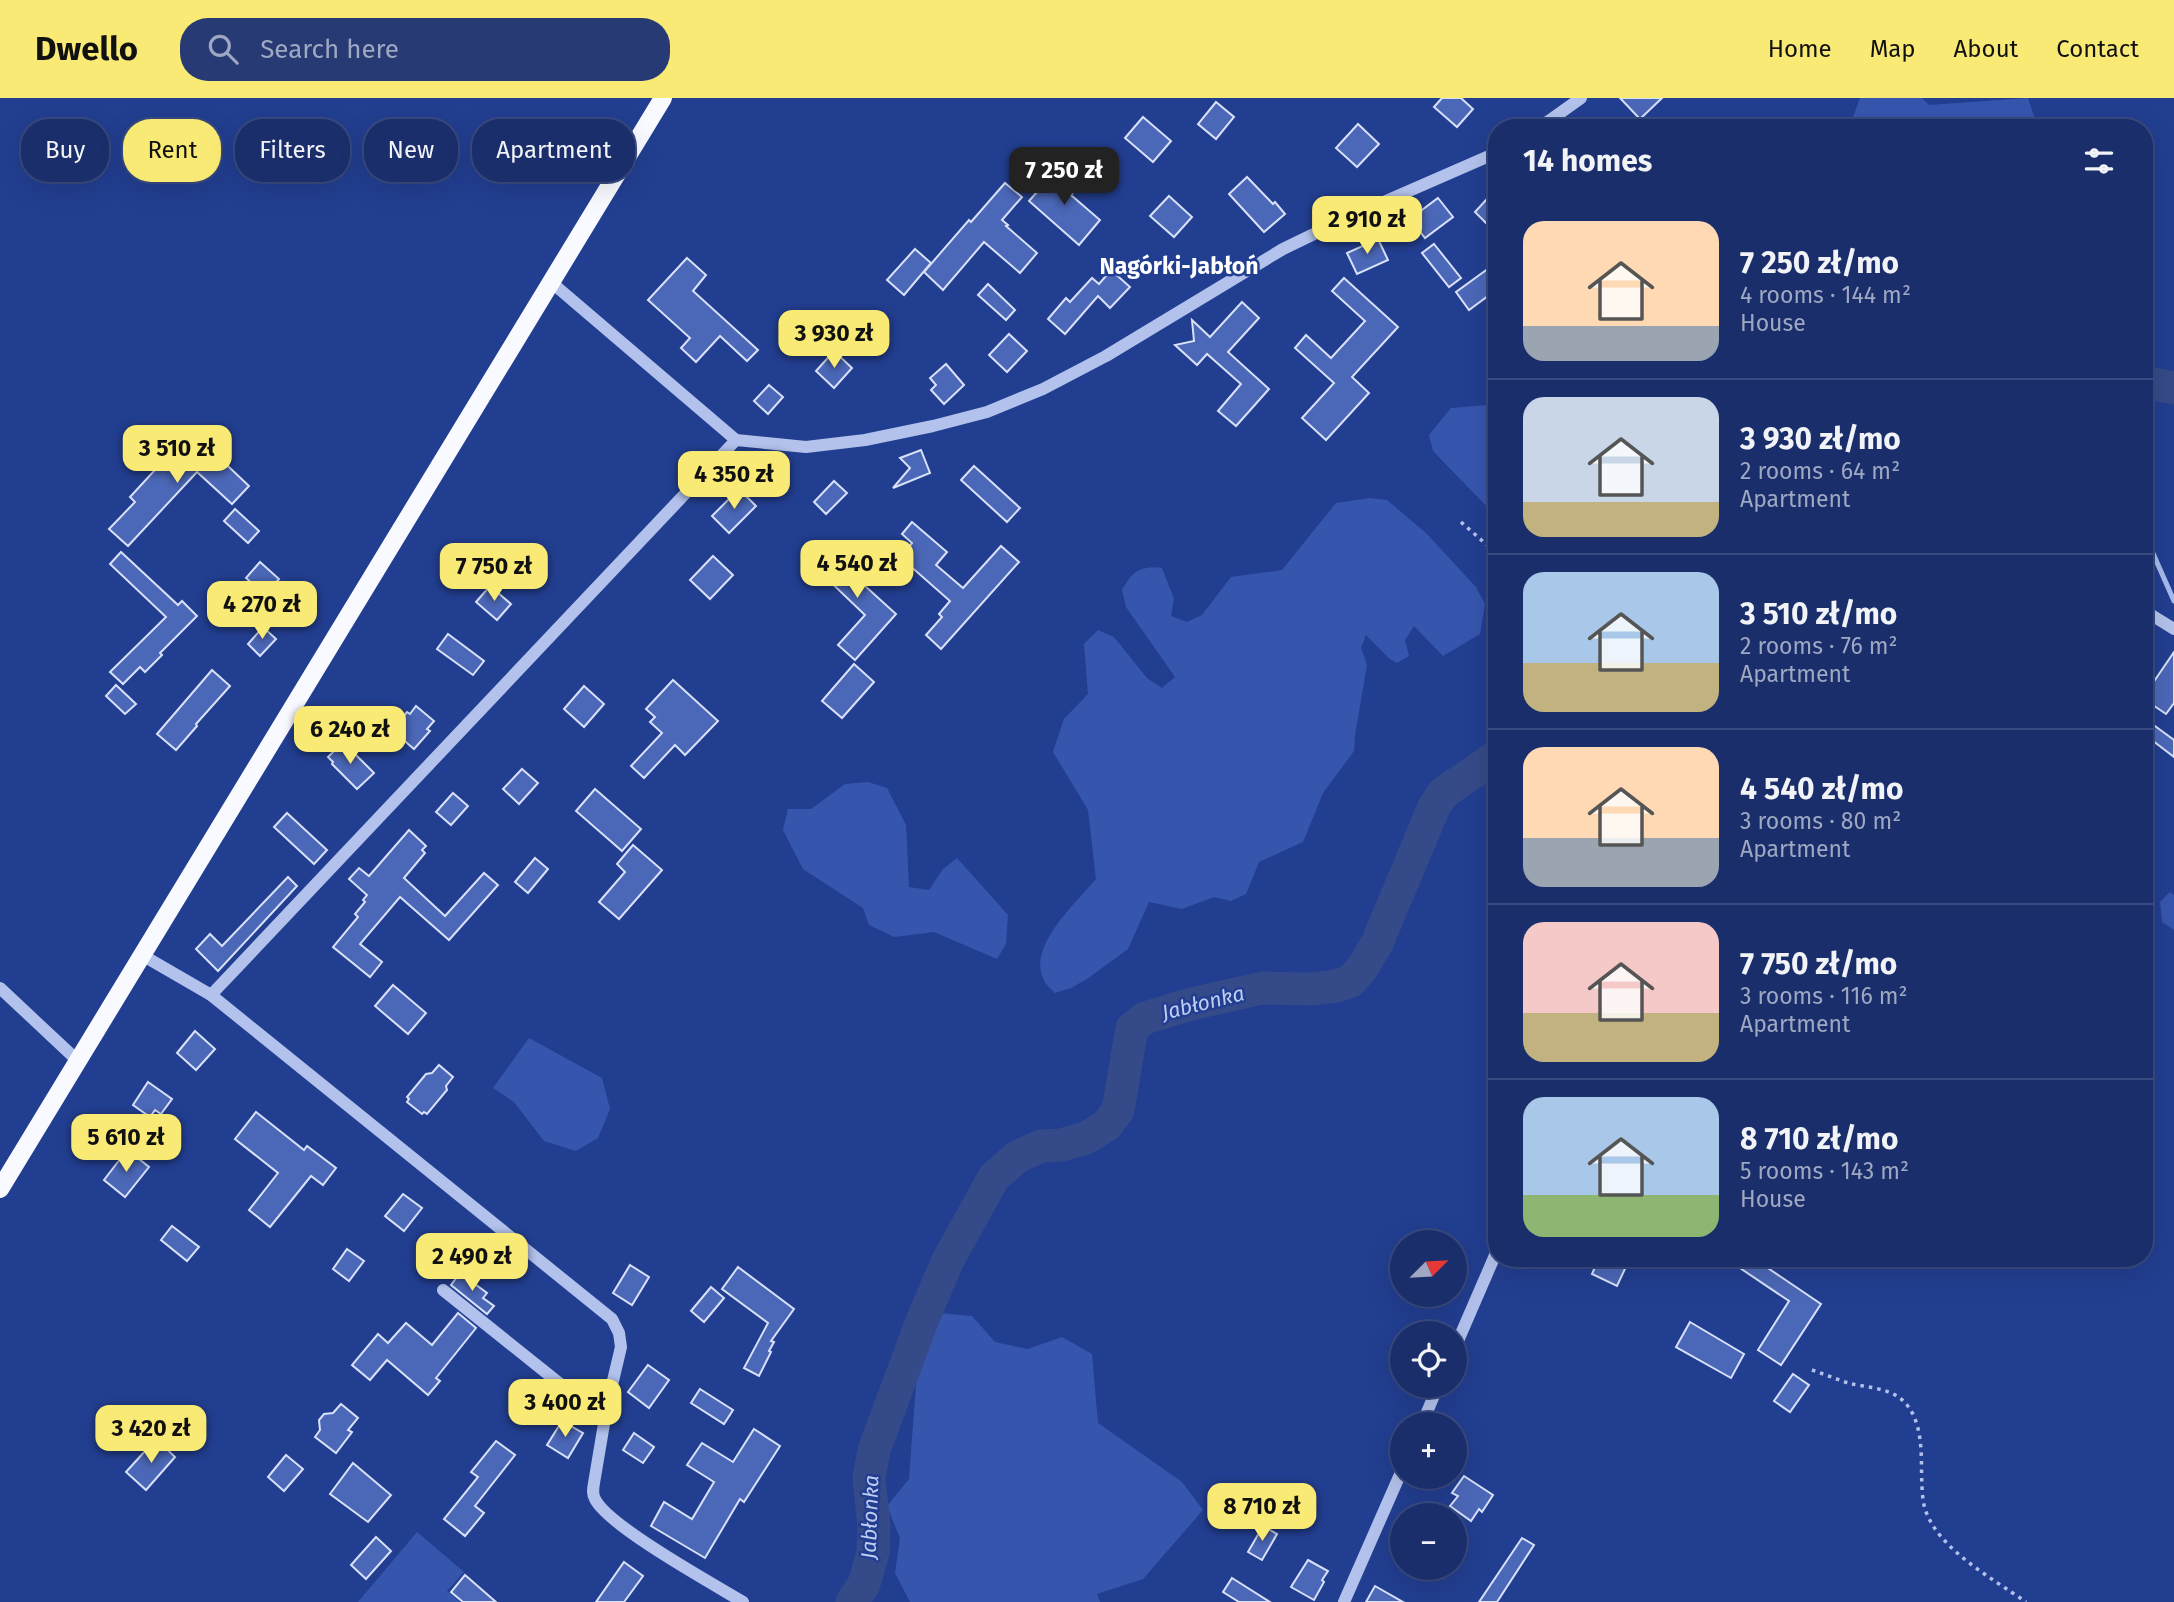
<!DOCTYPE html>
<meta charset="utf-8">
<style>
:root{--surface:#1a2e6c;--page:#273a74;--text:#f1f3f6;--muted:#9fa8c2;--line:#384a7f;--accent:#f9ea75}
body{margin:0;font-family:"Fira Sans",sans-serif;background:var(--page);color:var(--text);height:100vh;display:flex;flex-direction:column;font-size:26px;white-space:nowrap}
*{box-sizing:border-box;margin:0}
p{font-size:23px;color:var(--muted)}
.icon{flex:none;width:38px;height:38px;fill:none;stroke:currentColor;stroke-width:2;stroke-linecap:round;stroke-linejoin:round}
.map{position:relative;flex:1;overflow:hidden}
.details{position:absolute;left:1488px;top:21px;width:665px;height:1148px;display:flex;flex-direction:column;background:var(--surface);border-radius:28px;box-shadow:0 7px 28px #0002,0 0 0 2px var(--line)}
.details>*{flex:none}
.hud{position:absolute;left:21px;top:21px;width:665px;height:63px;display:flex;gap:14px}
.needle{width:46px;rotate:66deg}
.buttons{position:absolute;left:1390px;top:1132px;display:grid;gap:14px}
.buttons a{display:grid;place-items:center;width:77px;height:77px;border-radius:50%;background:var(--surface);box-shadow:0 7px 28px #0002,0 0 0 2px var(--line);font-size:35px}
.price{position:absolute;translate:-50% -60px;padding:0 16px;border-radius:14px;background:var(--accent);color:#111;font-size:23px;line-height:46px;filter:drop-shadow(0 2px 4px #0008)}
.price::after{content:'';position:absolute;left:50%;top:42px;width:21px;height:16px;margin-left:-10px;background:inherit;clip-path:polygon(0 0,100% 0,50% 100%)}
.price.on{background:#222;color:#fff}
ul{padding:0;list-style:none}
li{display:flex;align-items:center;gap:21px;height:175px;padding:0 35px}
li+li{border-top:2px solid var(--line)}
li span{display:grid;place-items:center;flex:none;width:196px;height:140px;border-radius:21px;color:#555}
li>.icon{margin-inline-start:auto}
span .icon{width:84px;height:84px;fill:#fffc;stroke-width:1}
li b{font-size:30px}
h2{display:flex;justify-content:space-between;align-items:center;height:84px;padding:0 35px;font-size:30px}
.chip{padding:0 24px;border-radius:28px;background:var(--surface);box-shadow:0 7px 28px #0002,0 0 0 2px var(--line);font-size:24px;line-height:63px}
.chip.on{background:var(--accent);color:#111}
header{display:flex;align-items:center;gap:42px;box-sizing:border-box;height:98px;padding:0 35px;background:var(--accent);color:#111}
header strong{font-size:33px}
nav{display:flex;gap:38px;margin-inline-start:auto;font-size:24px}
.search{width:490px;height:63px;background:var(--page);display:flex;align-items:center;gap:18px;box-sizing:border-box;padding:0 24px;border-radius:28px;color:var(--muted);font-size:26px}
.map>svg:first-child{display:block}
</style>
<header>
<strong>Dwello</strong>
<div class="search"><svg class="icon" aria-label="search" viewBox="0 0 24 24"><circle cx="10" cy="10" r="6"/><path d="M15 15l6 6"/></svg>Search here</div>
<nav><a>Home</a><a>Map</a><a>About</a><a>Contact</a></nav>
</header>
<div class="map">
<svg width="2174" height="1504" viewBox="0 0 2174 1504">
<rect width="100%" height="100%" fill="#223e90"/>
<!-- green -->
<g fill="#3656ae">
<path d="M1860 0H1922L1929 7 2028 0 2038 30H1849Z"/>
<path d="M1496 303V418L1433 353 1429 337 1451 310 1487 307Z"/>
<path d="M1370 400 1387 402 1427 436 1476 489 1485 506 1480 536 1443 558 1414 528 1405 542 1409 558 1397 565 1390 561 1366 537 1361 550 1367 567 1355 637 1354 653 1323 695 1303 744 1259 764 1246 796 1231 803 1214 799 1182 811 1149 804 1128 851 1087 881 1071 890 1055 895C1051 891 1046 887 1044 882 1026 849 1077 804 1096 781L1088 712 1053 654 1064 621 1088 596 1084 546 1098 532 1114 539 1147 580 1162 590 1175 579 1126 509 1122 492C1133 473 1139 468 1162 470L1174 501 1171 518 1187 524 1202 517 1231 479 1282 472 1336 405Z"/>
<path d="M868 684 887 690 906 727 909 789 929 792 943 771 957 760 1008 817 1006 846 997 861 934 834 894 839 869 827 863 810 803 771 783 732 788 711H811L845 686Z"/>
<path d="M2170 794 2174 797V832L2162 824 2160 804Z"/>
<path d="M529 940 602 980 610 1011 598 1040 576 1053 544 1043 514 1004 493 990Z"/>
<path d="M939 1215 972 1218 995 1244 1028 1251 1062 1239 1092 1256 1098 1325 1182 1384 1203 1412 1143 1481 1097 1496 1100 1504H910L895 1475 900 1440 887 1408 909 1381 917 1273Z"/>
<path d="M417 1434 464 1474 447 1493 460 1504H358Z"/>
</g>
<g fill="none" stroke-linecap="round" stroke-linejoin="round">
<!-- stream -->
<path stroke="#a6bbee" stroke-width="5" d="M2144 435 2174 503"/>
<!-- river -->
<g stroke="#354a88" stroke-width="33">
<path d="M2144 284 2174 290"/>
<path d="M852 1504 864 1486 873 1455 874 1428 869 1381 874 1352 922 1223 947 1164 994 1079 1017 1059 1041 1048 1061 1047 1086 1040 1107 1027 1118 1012 1132 930 1145 920 1191 906 1262 890 1311 891 1336 888 1351 883 1363 869 1377 845 1434 709 1443 695 1496 659"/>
</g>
</g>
<!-- building -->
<g fill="#4b67b7" stroke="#d8e1f9" stroke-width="2">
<path d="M1442 0H1461L1473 11 1457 29 1434 9Z"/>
<path d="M1620 0H1662L1640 21Z"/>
<path d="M1216 4 1234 19 1216 41 1198 26Z"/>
<path d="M1143 19 1171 43 1153 64 1125 40Z"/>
<path d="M1358 26 1379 46 1357 69 1336 50Z"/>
<path d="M1054 69 1077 89 1071 97 1100 122 1079 147 1029 103 1046 84 1044 81Z"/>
<path d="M1247 79 1273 106 1275 104 1285 116 1264 134 1229 96Z"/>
<path d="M1005 85 1022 99 1002 122 1008 127 1006 128 1037 155 1020 175 984 144 943 192 924 174 969 122 971 124Z"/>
<path d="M1169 98 1192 119 1174 139 1150 118Z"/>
<path d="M1438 100 1453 119 1425 140 1410 121Z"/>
<path d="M1486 102 1496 112V135L1475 114Z"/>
<path d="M1378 141 1388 162 1357 176 1347 155Z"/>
<path d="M1434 146 1461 180 1449 189 1422 155Z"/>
<path d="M915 151 931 165 904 197 887 182Z"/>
<path d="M687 160 706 177 693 193 758 252 747 263 720 238 696 264 681 250 690 240 648 202Z"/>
<path d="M1496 165V192L1469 212 1456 194Z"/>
<path d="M1111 172 1130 189 1110 210 1098 198 1065 236 1048 221 1066 200 1070 204 1092 180 1099 186Z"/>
<path d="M1344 180 1398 229 1352 279 1369 295 1326 342 1302 320 1334 285 1295 250 1306 237 1331 260 1365 223 1332 193Z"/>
<path d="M988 186 1015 212 1006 222 978 197Z"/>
<path d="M1242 204 1259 220 1228 254 1269 291 1236 328 1218 313 1241 286 1207 256 1197 267 1175 247 1194 243 1192 222 1210 239Z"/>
<path d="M1009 236 1027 253 1007 274 989 257Z"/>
<path d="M834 253 852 270 834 290 816 273Z"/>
<path d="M946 266 964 287 944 306 931 292 936 287 930 280Z"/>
<path d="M769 287 783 299 768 316 754 303Z"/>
<path d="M191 333 249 388 232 406 197 374 128 448 109 431 135 404 130 399Z"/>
<path d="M921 352 930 375 893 390 910 370 900 360Z"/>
<path d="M974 368 1020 410 1007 424 961 382Z"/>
<path d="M834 383 847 395 826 416 814 404Z"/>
<path d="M739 391 756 408 729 435 712 418Z"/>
<path d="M235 411 259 433 248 445 224 423Z"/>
<path d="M912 424 947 454 936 467 963 490 1001 448 1019 464 941 551 926 537 942 519 939 516 950 503 900 459 912 445 902 436Z"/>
<path d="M841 449 874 477 865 488 896 516 855 562 838 547 865 517 820 474 823 471 817 465 827 455 832 460Z"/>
<path d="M121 454 178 507 182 503 197 518 160 555 162 557 145 574 140 569 123 586 110 574 166 519 110 466Z"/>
<path d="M713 458 733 477 710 501 690 482Z"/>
<path d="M260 464 279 481 265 497 246 480Z"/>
<path d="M490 488 511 506 497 522 476 504Z"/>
<path d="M263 529 276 541 260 558 248 546Z"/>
<path d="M448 536 484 563 473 577 437 551Z"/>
<path d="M2174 554V605L2166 616 2144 601V598Z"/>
<path d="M854 566 874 584 842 620 822 603Z"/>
<path d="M212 572 230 588 196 626 197 628 176 652 157 636Z"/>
<path d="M673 582 718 623 685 657 675 647 644 680 631 668 662 635 650 624 655 619 646 611Z"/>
<path d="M116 587 136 606 125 616 106 598Z"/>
<path d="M584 588 604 606 584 629 564 611Z"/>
<path d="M416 608 434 623 427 631 430 633 414 651 392 632 407 614 410 616Z"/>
<path d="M2144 620 2174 642V659L2144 636Z"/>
<path d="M343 644 374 675 357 691 332 666 333 664 328 659Z"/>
<path d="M522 671 538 685 519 706 503 691Z"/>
<path d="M595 691 641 731 622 753 576 713Z"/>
<path d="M453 695 468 708 451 727 436 714Z"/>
<path d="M287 715 327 752 314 766 274 729Z"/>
<path d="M409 732 426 748 422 752 425 755 404 780 445 818 484 775 498 787 449 842 400 799 360 846 382 864 370 879 333 849 358 819 355 816 365 804 363 802 367 797 349 781 359 770 369 778Z"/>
<path d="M633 747 662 772 619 821 599 804 625 774 617 766Z"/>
<path d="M535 760 548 771 528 795 515 784Z"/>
<path d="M288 779 297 788 218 873 196 851 210 836 222 848Z"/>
<path d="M393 887 426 915 408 936 375 908Z"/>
<path d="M195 933 215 951 196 972 177 955Z"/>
<path d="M439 967 453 979 446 988 447 992 427 1016 424 1014 422 1016 407 1004 409 1001 407 999 426 976 432 975Z"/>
<path d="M148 984 172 1001 161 1016 155 1012 150 1019 133 1007Z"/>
<path d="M256 1014 304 1052 307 1048 336 1070 323 1087 311 1078 270 1129 249 1112 278 1075 235 1041Z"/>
<path d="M124 1056 134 1057 149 1069 125 1099 104 1082Z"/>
<path d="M403 1096 422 1110 404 1133 385 1118Z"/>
<path d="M172 1128 199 1149 187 1163 161 1142Z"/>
<path d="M347 1151 364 1163 349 1183 333 1171Z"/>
<path d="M1599 1160H1630L1617 1188 1592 1176Z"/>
<path d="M1725 1160H1753L1821 1206 1781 1267 1758 1252 1789 1203Z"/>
<path d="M630 1167 649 1179 632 1207 613 1195Z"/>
<path d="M738 1169 794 1211 771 1243 774 1244 769 1253 771 1254 759 1278 744 1270 768 1225 722 1191Z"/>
<path d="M460 1175 487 1195 483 1200 494 1208 487 1216 451 1187Z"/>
<path d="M711 1189 724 1200 704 1224 691 1213Z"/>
<path d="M458 1215 476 1230 436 1280 440 1283 428 1297 387 1262 370 1282 352 1267 378 1236 388 1245 406 1225 432 1247Z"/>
<path d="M1690 1224 1744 1256 1731 1280 1676 1249Z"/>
<path d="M648 1267 669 1282 649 1310 628 1294Z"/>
<path d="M1793 1276 1809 1287 1790 1314 1774 1303Z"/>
<path d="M700 1291 733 1312 724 1326 691 1305Z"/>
<path d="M341 1306 358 1320 348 1332 352 1334 336 1355 315 1339 320 1332 319 1322 324 1316 333 1315Z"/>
<path d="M562 1323 583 1335 568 1360 547 1347Z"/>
<path d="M754 1331 780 1348 744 1404 740 1401 705 1460 651 1428 664 1404 692 1421 714 1384 687 1367 702 1345 733 1364Z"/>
<path d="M634 1335 654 1349 643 1365 623 1352Z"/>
<path d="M156 1341 175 1359 146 1392 126 1374Z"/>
<path d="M496 1343 515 1357 475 1408 484 1415 465 1438 444 1421 478 1379 471 1374Z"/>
<path d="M286 1357 303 1371 284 1393 268 1379Z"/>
<path d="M353 1365 391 1397 368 1424 330 1396Z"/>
<path d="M1464 1378 1493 1397 1482 1414 1479 1411 1471 1423 1450 1408 1458 1398 1452 1395Z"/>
<path d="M1263 1428 1277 1436 1262 1462 1248 1454Z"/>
<path d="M376 1439 391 1453 366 1481 351 1467Z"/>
<path d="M1522 1440 1534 1447 1497 1504H1479Z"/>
<path d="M1308 1462 1328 1473 1322 1482 1324 1484 1314 1502 1291 1489Z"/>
<path d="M624 1464 643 1478 624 1504H596Z"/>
<path d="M465 1477 496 1504H463L451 1494Z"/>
<path d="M1232 1480 1270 1504H1239L1223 1494Z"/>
<path d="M1375 1488 1403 1504H1366Z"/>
</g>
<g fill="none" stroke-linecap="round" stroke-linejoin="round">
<!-- path -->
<g stroke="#b3c2ec" stroke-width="3.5" stroke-dasharray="3.5 5" stroke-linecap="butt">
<path d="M1461 424 1496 455"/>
<path d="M1812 1272C1824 1276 1836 1281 1848 1285 1867 1290 1893 1289 1907 1307 1927 1332 1919 1371 1923 1401 1928 1446 1992 1480 2026 1504"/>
</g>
<!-- minor -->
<g stroke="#b3c2ec" stroke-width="12">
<path d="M1539 30 1581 0"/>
<path d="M551 184 736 342 806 349 865 342 933 328 987 314 1043 291 1106 258 1283 151 1347 120 1496 55"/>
<path d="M2144 515 2153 518 2174 531"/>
<path d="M142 857 211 897 612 1221 619 1235 621 1249 607 1308 594 1385C593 1391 592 1396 595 1401 608 1428 713 1486 743 1504"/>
<path d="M0 890 78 963"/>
<path d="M211 897 736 342"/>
<path d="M443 1192 579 1301 607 1308"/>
<path d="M1454 1252 1496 1155"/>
<path d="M1422 1326 1438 1288"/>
<path d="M1344 1504 1402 1372"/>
</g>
<!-- major -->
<path stroke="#f8faff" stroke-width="18" d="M0 1091 663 0"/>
</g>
<g text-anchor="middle" stroke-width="5" stroke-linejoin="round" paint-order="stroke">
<!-- water labels -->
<g font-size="21" font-style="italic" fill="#bfcdf3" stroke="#223e90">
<text transform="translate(1203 905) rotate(-14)" y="7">Jabłonka</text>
<text transform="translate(870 1419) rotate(-88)" y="7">Jabłonka</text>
</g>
<!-- quarter labels -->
<g font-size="23" font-weight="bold" fill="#fff" stroke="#223e90">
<text x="1179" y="176">Nagórki-Jabłoń</text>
</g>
</g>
</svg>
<div class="buttons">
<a><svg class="needle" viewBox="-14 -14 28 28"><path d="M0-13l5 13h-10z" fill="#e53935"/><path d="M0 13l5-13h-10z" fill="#9fa8c2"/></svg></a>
<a><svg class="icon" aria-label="locate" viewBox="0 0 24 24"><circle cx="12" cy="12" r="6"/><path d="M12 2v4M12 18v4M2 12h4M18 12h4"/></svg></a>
<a>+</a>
<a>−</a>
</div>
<b class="price on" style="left:1064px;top:109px">7 250 zł</b>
<b class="price" style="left:1367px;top:158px">2 910 zł</b>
<b class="price" style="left:834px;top:272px">3 930 zł</b>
<b class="price" style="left:177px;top:387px">3 510 zł</b>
<b class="price" style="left:734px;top:413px">4 350 zł</b>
<b class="price" style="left:857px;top:502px">4 540 zł</b>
<b class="price" style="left:494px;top:505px">7 750 zł</b>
<b class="price" style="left:262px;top:543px">4 270 zł</b>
<b class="price" style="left:350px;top:668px">6 240 zł</b>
<b class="price" style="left:126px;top:1076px">5 610 zł</b>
<b class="price" style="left:472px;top:1195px">2 490 zł</b>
<b class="price" style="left:565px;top:1341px">3 400 zł</b>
<b class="price" style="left:151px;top:1367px">3 420 zł</b>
<b class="price" style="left:1262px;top:1445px">8 710 zł</b>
<div class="hud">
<a class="chip">Buy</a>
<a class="chip on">Rent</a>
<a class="chip">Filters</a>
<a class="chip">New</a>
<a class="chip">Apartment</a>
</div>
<section class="details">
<h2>14 homes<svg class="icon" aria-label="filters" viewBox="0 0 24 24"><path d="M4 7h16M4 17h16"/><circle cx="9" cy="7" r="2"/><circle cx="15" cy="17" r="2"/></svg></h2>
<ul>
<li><span style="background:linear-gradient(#ffd9b3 75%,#9aa5b1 0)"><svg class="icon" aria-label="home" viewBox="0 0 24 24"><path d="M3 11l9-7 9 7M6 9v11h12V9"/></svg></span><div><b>7 250 zł/mo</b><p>4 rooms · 144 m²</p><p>House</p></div></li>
<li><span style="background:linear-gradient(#c9d6e8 75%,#c2b280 0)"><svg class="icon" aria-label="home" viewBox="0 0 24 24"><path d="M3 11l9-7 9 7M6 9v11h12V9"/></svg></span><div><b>3 930 zł/mo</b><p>2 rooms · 64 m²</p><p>Apartment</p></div></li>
<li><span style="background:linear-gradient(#a9c7e8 65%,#c2b280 0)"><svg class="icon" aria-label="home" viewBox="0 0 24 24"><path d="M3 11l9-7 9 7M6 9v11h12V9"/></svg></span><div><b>3 510 zł/mo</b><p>2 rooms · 76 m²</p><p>Apartment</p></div></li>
<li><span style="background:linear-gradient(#ffd9b3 65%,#9aa5b1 0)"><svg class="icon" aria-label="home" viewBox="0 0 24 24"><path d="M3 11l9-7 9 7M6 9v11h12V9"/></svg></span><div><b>4 540 zł/mo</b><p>3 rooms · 80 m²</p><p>Apartment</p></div></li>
<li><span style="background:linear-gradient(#f6c9c9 65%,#c2b280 0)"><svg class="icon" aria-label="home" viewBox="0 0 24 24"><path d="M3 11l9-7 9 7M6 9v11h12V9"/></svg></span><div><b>7 750 zł/mo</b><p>3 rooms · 116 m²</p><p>Apartment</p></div></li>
<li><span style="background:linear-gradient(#a9c7e8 70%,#8fb573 0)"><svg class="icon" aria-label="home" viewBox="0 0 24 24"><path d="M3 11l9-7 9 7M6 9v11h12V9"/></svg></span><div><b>8 710 zł/mo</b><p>5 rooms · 143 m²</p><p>House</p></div></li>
</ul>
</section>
</div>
